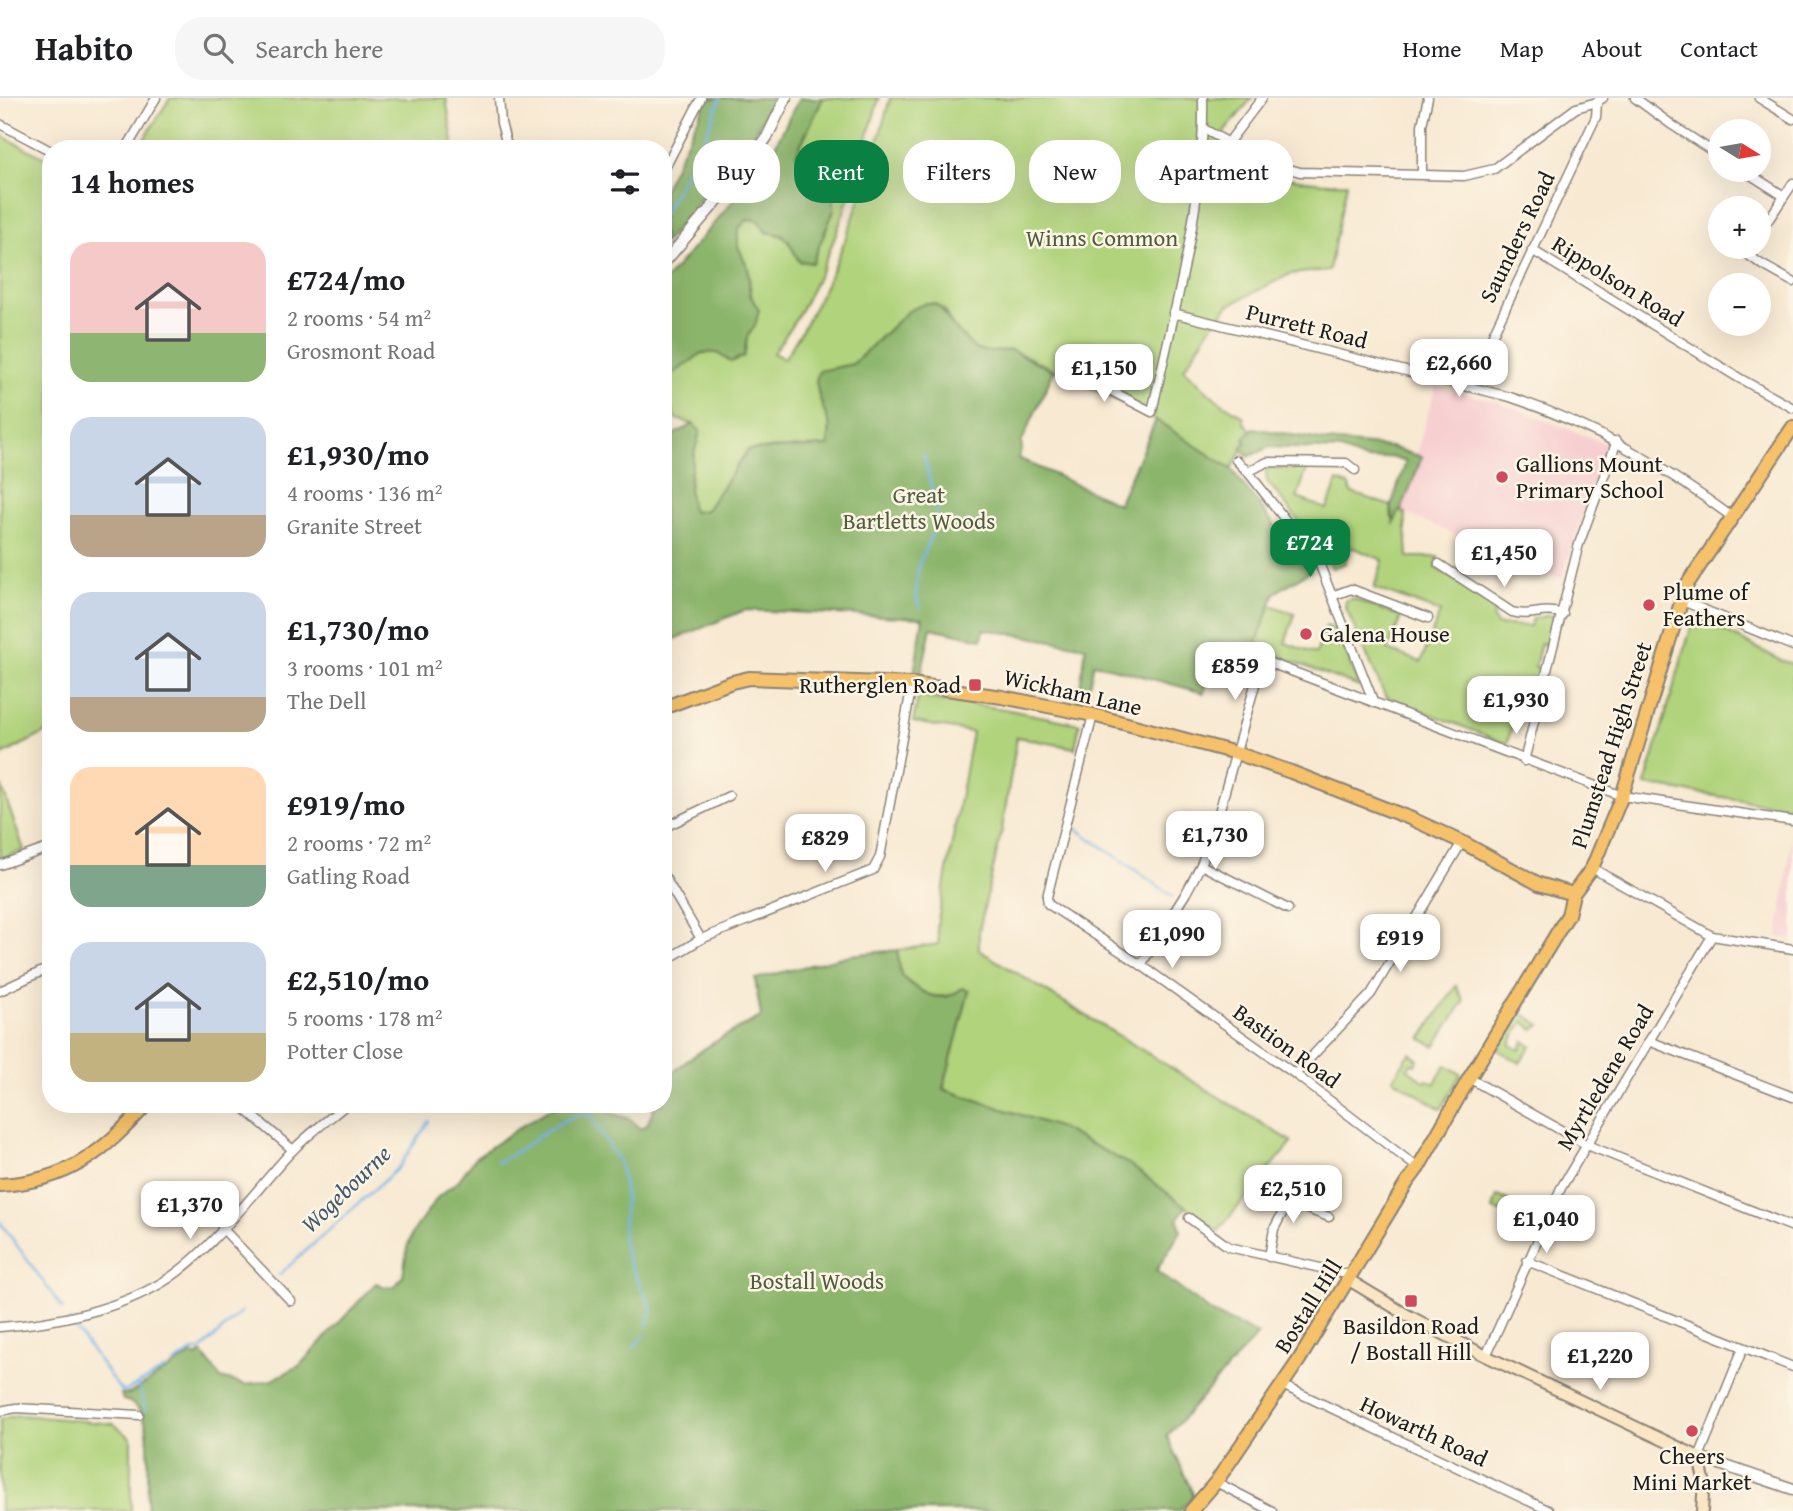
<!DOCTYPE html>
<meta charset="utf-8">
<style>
:root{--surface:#fff;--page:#f6f6f6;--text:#202124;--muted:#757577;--line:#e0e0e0;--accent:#0b8043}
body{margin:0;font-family:"Gentium Book Plus",serif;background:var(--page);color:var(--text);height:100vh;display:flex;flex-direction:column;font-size:26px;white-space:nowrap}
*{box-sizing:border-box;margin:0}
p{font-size:23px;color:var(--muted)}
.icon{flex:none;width:38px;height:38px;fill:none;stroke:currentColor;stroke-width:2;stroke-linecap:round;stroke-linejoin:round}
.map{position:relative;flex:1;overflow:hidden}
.panel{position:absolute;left:42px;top:42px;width:630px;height:973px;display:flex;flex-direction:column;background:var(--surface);border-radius:28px;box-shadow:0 7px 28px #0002}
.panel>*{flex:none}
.top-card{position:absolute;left:693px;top:42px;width:665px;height:63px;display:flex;gap:14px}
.needle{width:46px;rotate:101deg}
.buttons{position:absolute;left:1708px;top:21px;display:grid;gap:14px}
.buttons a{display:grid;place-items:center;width:63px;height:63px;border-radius:50%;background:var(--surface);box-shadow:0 7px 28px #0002;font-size:35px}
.price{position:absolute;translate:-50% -60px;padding:0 16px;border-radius:14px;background:#fff;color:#222;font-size:23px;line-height:46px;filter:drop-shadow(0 2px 4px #0008)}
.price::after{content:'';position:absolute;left:50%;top:42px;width:21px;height:16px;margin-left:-10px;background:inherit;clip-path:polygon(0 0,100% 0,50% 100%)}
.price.active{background:var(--accent);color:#fff}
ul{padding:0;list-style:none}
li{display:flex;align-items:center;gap:21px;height:175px;padding:0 28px}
li span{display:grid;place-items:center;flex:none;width:196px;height:140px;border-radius:21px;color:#555}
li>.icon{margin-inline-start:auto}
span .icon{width:84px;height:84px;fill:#fffc;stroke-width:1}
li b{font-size:30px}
h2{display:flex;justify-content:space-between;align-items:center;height:84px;padding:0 28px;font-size:30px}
.pill{padding:0 24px;border-radius:28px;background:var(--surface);box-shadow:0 7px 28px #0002;font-size:24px;line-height:63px}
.pill.active{background:var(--accent);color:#fff}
header{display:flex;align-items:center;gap:42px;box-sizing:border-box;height:98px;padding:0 35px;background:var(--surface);border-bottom:2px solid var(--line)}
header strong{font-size:33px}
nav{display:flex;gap:38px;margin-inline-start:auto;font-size:24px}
.search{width:490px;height:63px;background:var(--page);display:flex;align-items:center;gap:18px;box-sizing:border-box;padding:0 24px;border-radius:28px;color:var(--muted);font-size:26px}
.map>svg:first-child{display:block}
</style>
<header>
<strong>Habito</strong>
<div class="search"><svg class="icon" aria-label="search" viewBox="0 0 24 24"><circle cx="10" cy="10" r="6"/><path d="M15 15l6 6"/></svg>Search here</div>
<nav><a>Home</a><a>Map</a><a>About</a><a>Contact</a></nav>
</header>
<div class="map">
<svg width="1793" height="1413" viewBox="0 0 1793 1413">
<rect width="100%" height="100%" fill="#fcf5e5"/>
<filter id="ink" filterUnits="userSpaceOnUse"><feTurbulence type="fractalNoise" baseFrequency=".0143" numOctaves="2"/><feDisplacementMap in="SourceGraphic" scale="14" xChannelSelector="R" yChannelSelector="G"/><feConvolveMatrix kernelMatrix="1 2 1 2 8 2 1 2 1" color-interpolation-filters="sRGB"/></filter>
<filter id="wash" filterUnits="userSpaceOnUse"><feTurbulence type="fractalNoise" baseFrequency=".00686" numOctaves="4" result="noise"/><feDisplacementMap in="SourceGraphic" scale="28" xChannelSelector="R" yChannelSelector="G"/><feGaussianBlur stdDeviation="1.57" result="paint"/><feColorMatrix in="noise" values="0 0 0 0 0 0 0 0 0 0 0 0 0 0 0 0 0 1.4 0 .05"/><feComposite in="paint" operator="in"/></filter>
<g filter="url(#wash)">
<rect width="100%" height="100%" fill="#f8e9d2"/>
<!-- built -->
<g fill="#f7cfd1">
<path d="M1436 288 1495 303 1607 346 1561 481 1400 413Z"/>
<path d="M1793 733V841L1778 839Z"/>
</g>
<!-- green -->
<g fill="#b0d37c" stroke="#66784c" stroke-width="2">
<path d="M170 0H446L454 51H138Z"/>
<path d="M823 0H879C853 89 829 180 773 255L784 261C836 183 866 91 890 0H1252L1225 33 1219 51C1262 75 1297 87 1347 85L1329 172 1290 176 1229 207 1212 227 1184 271 1216 301 1244 319 1243 323 1251 332 1244 341 1247 344 1231 371 1156 322 1028 259 1011 252 990 254 975 252 951 226 944 211 908 213 853 266 819 273 816 283 819 298 830 328 828 348 748 352 706 412 693 415 688 397 693 359 700 333 693 326 676 321 672 310 663 307V283L702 255 746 252 747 239 755 228 748 170 738 149V131L748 121 758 122 766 134C790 137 788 145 799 163L812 165 834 112 812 54 796 57Z"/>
<path d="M0 37 51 63V632L0 658Z"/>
<path d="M1270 370 1307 371 1297 400 1327 411 1338 383 1348 387 1352 395 1391 408V418L1394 424 1399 413 1405 415 1408 459H1438L1436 470 1496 509 1493 521 1497 527 1530 528 1532 521 1549 517 1553 519 1555 523 1549 547 1541 545 1535 569 1542 571 1532 610 1518 607 1507 646 1385 598 1345 508 1346 503 1352 500 1401 519 1388 552 1421 564 1440 514 1374 490 1383 462 1351 449 1345 465 1332 470 1326 457 1267 383 1266 373Z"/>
<path d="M1271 507 1295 516 1285 545 1316 556 1326 528 1337 531 1359 589 1255 549Z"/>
<path d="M1705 523 1780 562 1793 566V710L1645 687 1692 526Z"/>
<path d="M918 599 1004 611 1080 626 1075 650 1017 639 1002 731 979 833V852L1292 1044 1218 1133 1129 1066 1060 1030 943 991 969 893C933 902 929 901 901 878L897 852 939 846 937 828 972 634 913 624Z"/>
<path d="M0 684 24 752 0 761Z"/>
<path d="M1456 888 1464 903 1435 948 1421 941Z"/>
<path d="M1520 914 1541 927 1533 932 1524 923 1515 936 1510 947 1520 952 1524 943 1531 948 1520 965 1498 952Z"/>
<path d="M1410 955 1418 962 1415 967 1411 966 1408 971 1425 984 1427 982 1434 986 1446 967 1461 976 1441 1011 1393 981Z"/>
<path d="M1497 1098C1513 1102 1521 1111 1537 1117L1532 1129 1493 1111Z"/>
<path d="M20 1317 114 1326 131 1340V1413H0V1321Z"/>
</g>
<!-- forest -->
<g fill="#8cb56c" stroke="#546844" stroke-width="2">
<path d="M708 0H774L750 44 663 147V92Z"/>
<path d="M799 0H823L796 56 819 54 833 63 834 67V112L812 165 799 163C788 145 791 136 766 134L758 122 748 121 738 131V149L748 170 750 197 759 212 755 228 747 239 744 258 731 264 717 255H702L663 283V185L751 82 773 52Z"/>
<path d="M926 205C943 204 942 215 951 226 958 235 968 243 976 252L990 254 1011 252 1054 273 1021 345 1022 350 1018 360 1118 406 1156 322 1231 371 1310 473 1275 495 1246 574 1213 565 1204 595 1094 565 1086 603 1078 602 1086 549 984 531 982 541 931 530 921 577 914 576 923 520 745 512 663 546V342L693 326 700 333C693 360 684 387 693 414L706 412 748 352 828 348 830 329 819 298 816 283 819 273 853 266 908 213Z"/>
<path d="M1253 330 1326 343 1390 349 1422 359 1401 413H1399L1394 425 1391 408 1406 364 1391 359 1366 362 1341 352 1270 349 1248 359 1241 350 1246 344 1244 341Z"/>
<path d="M897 852 901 878C919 893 941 910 962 890L969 893 943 991 1060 1030 1129 1066 1186 1109 1178 1120 1181 1133 1156 1173 1214 1216 1258 1236 1167 1338 1194 1398 1179 1413H147C147 1392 151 1342 145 1324 142 1314 134 1304 123 1302L121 1296H129L192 1256 196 1259 202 1255 221 1280 245 1287 272 1282 299 1268 376 1185 385 1189H394L403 1178 407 1150 413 1134 438 1099 458 1083 476 1059 520 1029 558 1006H598L611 1015 630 1021 641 1031 647 1027 656 1006H663V989C675 963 735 932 761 919L755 881 850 857Z"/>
</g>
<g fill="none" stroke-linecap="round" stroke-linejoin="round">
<!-- stream -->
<g stroke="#76b5e9" stroke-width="2.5">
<path d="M663 116 704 42 720 0"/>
<path d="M920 510 916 497 919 466 936 426 937 414 924 357"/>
<path d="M1077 731 1172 798"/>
<path d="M497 1064C522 1056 565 1011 590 1017L620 1066 625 1097 623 1143 628 1163 652 1211 647 1227"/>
<path d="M0 1124 63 1211"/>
<path d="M279 1177 399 1069 429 1023"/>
<path d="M70 1223 121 1293H126L165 1271"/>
<path d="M634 1249 644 1237"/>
<path d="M174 1265 191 1254 201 1252 242 1213"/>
<path d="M139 1287C138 1297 145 1303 145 1313"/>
</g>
</g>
</g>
<g filter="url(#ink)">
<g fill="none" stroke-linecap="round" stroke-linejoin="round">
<defs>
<g id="minor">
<path d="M499 0 501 25 508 51"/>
<path d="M1635 0 1672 27 1720 58"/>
<path d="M1759 0 1793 21"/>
<path d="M0 26 51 53"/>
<path d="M1204 31 1261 63 1300 74 1464 78 1494 71 1576 10 1597 4 1603 0"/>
<path d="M1228 45 1262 0"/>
<path d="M126 51 156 0"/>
<path d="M1743 72 1784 98"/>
<path d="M663 74 701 0"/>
<path d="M1422 76V27L1428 0"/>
<path d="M1717 135 1720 136"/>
<path d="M1759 136 1793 85"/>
<path d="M1737 149 1761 166 1793 184"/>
<path d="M1532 152 1739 280 1793 310"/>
<path d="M1173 215 1510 299C1596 328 1660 366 1732 419"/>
<path d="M1069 271 1152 314C1174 212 1205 106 1203 0"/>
<path d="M1468 289 1596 19 1597 4"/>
<path d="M1236 362 1248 374 1319 465 1374 605"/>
<path d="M1248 374 1267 364 1346 365 1355 372"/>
<path d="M1439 466 1512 514C1531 520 1541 509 1563 516"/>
<path d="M1332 498 1351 491 1428 520"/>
<path d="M1680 502 1793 548"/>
<path d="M1093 617 1047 799 1048 806 1141 867 1295 976 1418 1070"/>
<path d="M1524 663 1579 446 1617 343"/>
<path d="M663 730 729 698"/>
<path d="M0 767 51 749"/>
<path d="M1201 767 1288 811"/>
<path d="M1592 770 1712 838 1793 851"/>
<path d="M663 776 701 841"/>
<path d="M663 864 701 841 873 772 880 759 912 586"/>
<path d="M1141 867 1186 795 1201 767 1214 732 1262 562 1622 698 1793 723"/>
<path d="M0 893 51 869"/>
<path d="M1649 943 1793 999"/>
<path d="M1295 976 1371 896 1462 744"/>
<path d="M1469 980 1587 1047 1793 1129"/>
<path d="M239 1006 293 1052"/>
<path d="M1189 1120 1229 1149 1351 1177"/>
<path d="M222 1130 291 1203"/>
<path d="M1269 1159 1274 1131 1288 1104 1329 1119"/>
<path d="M1527 1163 1793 1269"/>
<path d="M0 1229C54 1225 117 1212 163 1184 208 1157 254 1094 290 1055 307 1037 328 1022 347 1006"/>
<path d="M1486 1258 1561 1090 1712 838"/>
<path d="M1282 1287 1550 1413"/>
<path d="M0 1313 16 1310 139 1317"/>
<path d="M1699 1359 1743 1250"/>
<path d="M1216 1384 1272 1413"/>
</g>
<g id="tertiary">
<path d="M663 166 750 64 767 39 786 0"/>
<path d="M1699 1359 1793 1391"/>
</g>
<path id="secondary" d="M1349 1182 1407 1217 1486 1258 1699 1359 1704 1382 1702 1413"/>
<g id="primary">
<path d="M663 610 732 584 749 580 912 586 1002 599 1093 617 1236 655 1291 674 1412 721 1462 744 1539 786 1573 796"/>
<path d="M0 1087C69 1083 102 1055 147 1006"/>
<path d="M1191 1413 1216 1384 1299 1262 1406 1086 1418 1070 1470 979 1568 817 1573 796 1592 770 1622 698 1686 488 1793 329"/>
</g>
</defs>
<!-- minor casing -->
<use href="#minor" stroke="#8a8277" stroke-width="11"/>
<!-- tertiary casing -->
<use href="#tertiary" stroke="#8a8277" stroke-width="13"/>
<!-- secondary casing -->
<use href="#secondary" stroke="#8a8277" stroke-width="14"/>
<!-- primary casing -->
<use href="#primary" stroke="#8a8277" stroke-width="16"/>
<!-- minor -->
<use href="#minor" stroke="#fff" stroke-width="8"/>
<!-- tertiary -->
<use href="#tertiary" stroke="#fff" stroke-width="10"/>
<!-- secondary -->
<use href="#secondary" stroke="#fbe6c4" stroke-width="10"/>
<!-- primary -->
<use href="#primary" stroke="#f5c16b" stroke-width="12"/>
</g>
</g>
<!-- markers -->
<g fill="#d1495b" stroke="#fcf5e5" stroke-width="2.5">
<circle cx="1502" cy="379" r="7"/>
<circle cx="1649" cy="507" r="7"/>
<circle cx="1306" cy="536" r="7"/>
<rect x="968" y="580" width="14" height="14" rx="3.5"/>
<rect x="1404" y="1196" width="14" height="14" rx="3.5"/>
<circle cx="1692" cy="1333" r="7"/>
</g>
<g text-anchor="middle" stroke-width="5" stroke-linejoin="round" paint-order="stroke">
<!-- street labels -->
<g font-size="23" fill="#1c1c1c" stroke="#fcf5e5">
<text transform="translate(1517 139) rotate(-64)" y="8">Saunders Road</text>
<text transform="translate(1618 183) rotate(32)" y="8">Rippolson Road</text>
<text transform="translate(1307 228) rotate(14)" y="8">Purrett Road</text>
<text transform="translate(1073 594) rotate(13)" y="8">Wickham Lane</text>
<text transform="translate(1611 647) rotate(-72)" y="8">Plumstead High Street</text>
<text transform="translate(1287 948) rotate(36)" y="8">Bastion Road</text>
<text transform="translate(1605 979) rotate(-59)" y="8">Myrtledene Road</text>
<text transform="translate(1308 1208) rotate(-58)" y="8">Bostall Hill</text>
<text transform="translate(1424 1333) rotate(25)" y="8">Howarth Road</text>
</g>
<!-- park labels -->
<g font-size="23" fill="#505c3e" stroke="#fcf5e5">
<text x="1102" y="148">Winns Common</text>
<text x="919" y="405">Great<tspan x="919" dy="26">Bartletts Woods</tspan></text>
<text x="817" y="1191">Bostall Woods</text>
</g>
<!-- poi labels -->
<g font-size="23" fill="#1c1c1c" stroke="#fcf5e5" text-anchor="start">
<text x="1516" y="374">Gallions Mount<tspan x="1516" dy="26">Primary School</tspan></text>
<text x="1663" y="502">Plume of<tspan x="1663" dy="26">Feathers</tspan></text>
<text x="1320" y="544">Galena House</text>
<text x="961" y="595" text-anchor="end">Rutherglen Road</text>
<text x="1411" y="1236" text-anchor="middle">Basildon Road<tspan x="1411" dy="26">/ Bostall Hill</tspan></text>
<text x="1692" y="1366" text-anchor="middle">Cheers<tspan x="1692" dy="26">Mini Market</tspan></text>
</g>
<!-- water labels -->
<g font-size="24" font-style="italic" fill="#40596e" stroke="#fcf5e5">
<text transform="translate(346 1091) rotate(-44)" y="8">Wogebourne</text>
</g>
</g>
</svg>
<div class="buttons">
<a><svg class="needle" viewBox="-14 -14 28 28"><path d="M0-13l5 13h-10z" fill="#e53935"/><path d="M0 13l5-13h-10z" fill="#757577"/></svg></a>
<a>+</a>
<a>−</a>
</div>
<b class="price" style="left:1459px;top:301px">£2,660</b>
<b class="price" style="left:1104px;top:306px">£1,150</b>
<b class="price active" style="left:1310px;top:481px">£724</b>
<b class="price" style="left:1504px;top:491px">£1,450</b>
<b class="price" style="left:1235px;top:604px">£859</b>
<b class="price" style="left:1516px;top:638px">£1,930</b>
<b class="price" style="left:1215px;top:773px">£1,730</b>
<b class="price" style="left:825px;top:776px">£829</b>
<b class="price" style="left:1172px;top:872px">£1,090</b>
<b class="price" style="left:1400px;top:876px">£919</b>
<b class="price" style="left:1293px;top:1127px">£2,510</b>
<b class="price" style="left:190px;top:1143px">£1,370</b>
<b class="price" style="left:1546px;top:1157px">£1,040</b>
<b class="price" style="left:1600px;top:1294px">£1,220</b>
<div class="top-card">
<a class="pill">Buy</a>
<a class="pill active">Rent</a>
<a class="pill">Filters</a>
<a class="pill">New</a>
<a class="pill">Apartment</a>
</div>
<section class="panel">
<h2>14 homes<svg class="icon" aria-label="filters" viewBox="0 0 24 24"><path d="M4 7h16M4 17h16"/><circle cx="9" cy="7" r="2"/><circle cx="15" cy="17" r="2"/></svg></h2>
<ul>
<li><span style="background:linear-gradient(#f6c9c9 65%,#8fb573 0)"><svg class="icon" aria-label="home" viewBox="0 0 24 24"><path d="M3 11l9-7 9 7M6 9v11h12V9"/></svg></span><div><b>£724/mo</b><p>2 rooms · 54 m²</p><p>Grosmont Road</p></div></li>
<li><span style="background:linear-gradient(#c9d6e8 70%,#b9a48a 0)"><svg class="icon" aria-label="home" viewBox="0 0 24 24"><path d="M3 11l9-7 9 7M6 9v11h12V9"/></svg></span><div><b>£1,930/mo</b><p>4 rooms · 136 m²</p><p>Granite Street</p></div></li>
<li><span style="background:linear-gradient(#c9d6e8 75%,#b9a48a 0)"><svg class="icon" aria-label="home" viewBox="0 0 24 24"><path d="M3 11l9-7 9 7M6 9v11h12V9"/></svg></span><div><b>£1,730/mo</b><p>3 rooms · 101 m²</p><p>The Dell</p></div></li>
<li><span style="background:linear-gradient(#ffd9b3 70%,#7fa58c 0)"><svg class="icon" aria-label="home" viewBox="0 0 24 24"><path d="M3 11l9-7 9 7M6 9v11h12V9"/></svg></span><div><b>£919/mo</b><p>2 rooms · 72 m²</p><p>Gatling Road</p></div></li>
<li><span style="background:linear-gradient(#c9d6e8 65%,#c2b280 0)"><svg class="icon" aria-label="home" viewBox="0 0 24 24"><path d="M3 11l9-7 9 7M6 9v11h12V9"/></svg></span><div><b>£2,510/mo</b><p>5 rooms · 178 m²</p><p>Potter Close</p></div></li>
</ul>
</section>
</div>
